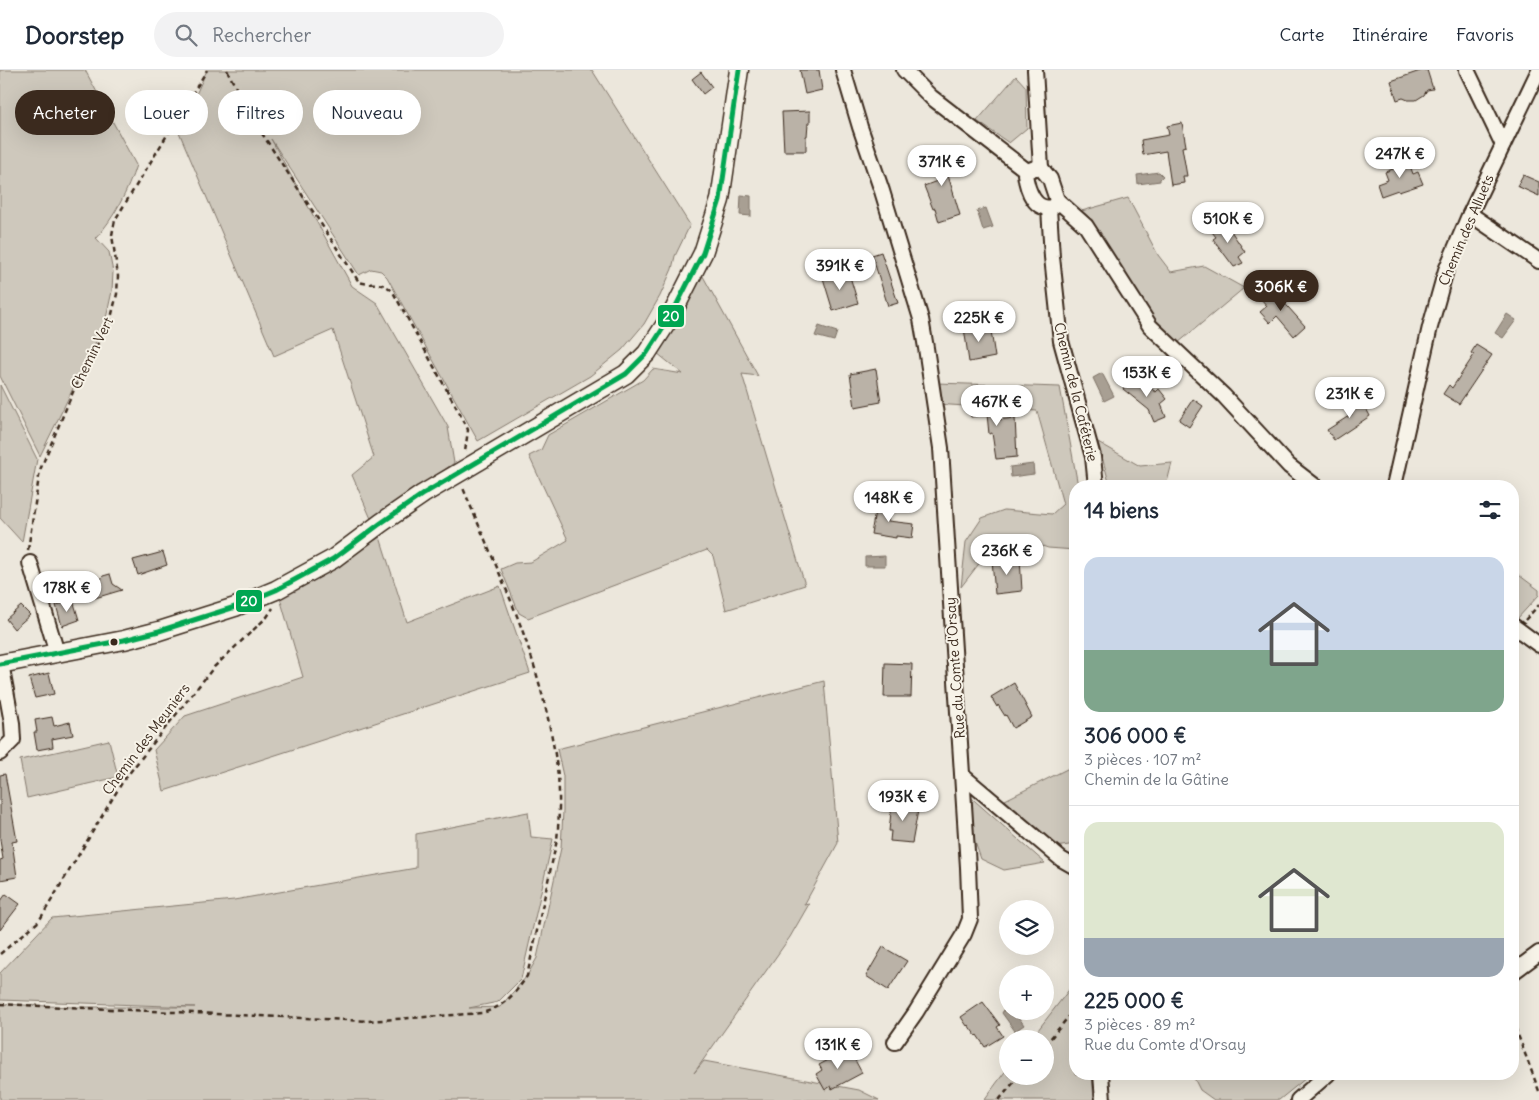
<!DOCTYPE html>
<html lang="fr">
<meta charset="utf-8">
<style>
:root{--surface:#fff;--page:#f2f2f3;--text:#1f2937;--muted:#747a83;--line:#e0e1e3;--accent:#3b2a1e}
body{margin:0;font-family:Delius,sans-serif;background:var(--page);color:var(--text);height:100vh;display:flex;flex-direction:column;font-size:19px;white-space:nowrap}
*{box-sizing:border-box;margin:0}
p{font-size:16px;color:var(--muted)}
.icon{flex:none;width:28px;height:28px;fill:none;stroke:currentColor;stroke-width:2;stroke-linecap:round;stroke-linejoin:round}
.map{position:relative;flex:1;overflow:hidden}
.drawer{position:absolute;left:1069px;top:410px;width:450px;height:600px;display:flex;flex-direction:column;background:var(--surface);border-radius:20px;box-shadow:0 5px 20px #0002}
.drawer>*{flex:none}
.banner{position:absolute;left:15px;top:20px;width:475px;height:45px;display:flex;gap:10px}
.buttons{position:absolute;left:999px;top:830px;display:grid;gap:10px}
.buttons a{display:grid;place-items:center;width:55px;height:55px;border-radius:50%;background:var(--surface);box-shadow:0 5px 20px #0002;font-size:25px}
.price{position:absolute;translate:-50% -42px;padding:0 11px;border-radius:18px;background:#fff;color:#222;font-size:16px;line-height:32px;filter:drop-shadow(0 1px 2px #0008)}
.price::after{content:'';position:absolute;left:50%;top:30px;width:15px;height:11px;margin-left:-8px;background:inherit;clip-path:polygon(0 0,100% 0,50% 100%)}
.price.current{background:var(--accent);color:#fff}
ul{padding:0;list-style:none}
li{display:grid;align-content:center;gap:10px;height:265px;padding:0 15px}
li+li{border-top:1px solid var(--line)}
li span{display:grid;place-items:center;height:155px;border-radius:15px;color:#555}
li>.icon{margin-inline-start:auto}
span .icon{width:90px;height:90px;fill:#fffc;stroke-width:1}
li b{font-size:21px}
h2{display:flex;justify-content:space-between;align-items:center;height:60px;padding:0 15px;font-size:21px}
.tag{padding:0 18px;border-radius:22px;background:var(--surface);box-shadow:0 5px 20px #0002;font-size:18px;line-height:45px}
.tag.current{background:var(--accent);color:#fff}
header{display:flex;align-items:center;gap:30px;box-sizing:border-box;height:70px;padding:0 25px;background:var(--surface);border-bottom:1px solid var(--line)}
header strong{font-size:24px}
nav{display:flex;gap:28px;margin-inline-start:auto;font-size:18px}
.search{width:350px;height:45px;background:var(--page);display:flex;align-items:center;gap:12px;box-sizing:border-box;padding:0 18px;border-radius:28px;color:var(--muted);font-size:19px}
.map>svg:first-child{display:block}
</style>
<header>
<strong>Doorstep</strong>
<div class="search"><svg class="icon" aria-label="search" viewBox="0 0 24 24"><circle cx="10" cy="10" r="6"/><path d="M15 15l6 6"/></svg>Rechercher</div>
<nav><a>Carte</a><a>Itinéraire</a><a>Favoris</a></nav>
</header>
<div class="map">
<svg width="1539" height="1030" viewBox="0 0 1539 1030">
<rect width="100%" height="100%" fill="#ece7dc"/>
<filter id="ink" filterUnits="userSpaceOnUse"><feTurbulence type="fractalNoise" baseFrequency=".02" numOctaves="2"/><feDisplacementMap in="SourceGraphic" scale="10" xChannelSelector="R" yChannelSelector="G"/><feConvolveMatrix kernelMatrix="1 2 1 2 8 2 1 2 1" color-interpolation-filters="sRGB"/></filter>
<g filter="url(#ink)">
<!-- green -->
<g fill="#cec8bc" stroke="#84796d">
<path d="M0 0H85L136 95C128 121 114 148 96 168L109 182 113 202 112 221 105 253 40 386 0 306Z"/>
<path d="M207 0H592L690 155 675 186 672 199 660 226 644 254 622 280 590 306 478 371 387 207 381 201 371 199 359 205 271 69 352 216 377 233 448 357 454 393 372 451 352 405 374 387 333 260 274 286 179 62Z"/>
<path d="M1016 6 1026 17 1027 58 1009 73 977 51Z"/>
<path d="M1128 128 1158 185 1171 202 1204 196 1244 218 1172 278 1078 142Z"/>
<path d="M699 199 758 306 742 304 805 515 726 540 713 486 707 480 528 548 519 543 501 499 515 493 531 492 568 470 529 386 541 380 548 365 643 310 653 299 683 304 652 279Z"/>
<path d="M936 313 1060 317 1078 416H1075V480L1048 478 1014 466 988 482 961 517 966 472 982 448 1004 440 1052 444 1063 434 1037 341 936 334Z"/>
<path d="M0 315 37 389 22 472 0 448Z"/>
<path d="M1098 372 1140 396 1172 393 1166 416H1110Z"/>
<path d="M380 467 407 552 500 516 530 603 164 721 154 680 185 646 303 607 280 528 331 499Z"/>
<path d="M1512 500 1539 520V525L1516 550 1513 547Z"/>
<path d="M824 611 838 773 804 835 809 834 790 867 694 1003 704 991 859 1020 879 1030H0V934L72 937H195L0 930V903L52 848 234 830 416 798V764L528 742 531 767 553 769 521 909 498 932 469 938 500 937 527 906 537 888 561 778 563 741V706L557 679Z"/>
<path d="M109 670 118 707 27 728 20 690Z"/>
<path d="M1075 695V770L1069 775 1055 777 1005 730Z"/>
<path d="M966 723 1045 793 1004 800 981 789 970 758Z"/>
<path d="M1075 912V1004H1092L1094 1030H984L1007 999 1008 1006H1045V969H1031Z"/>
<path d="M1192 1004H1311L1279 1030H1214L1200 1020Z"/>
</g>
<!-- water -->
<g fill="#a89f93" stroke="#7c7064">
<path d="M1159 102 1163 106 1160 109V111L1138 114 1137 105Z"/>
<path d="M741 125 751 126V146L740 145Z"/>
<path d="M986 138 993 157 983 160 977 141Z"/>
<path d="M1507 244 1516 250 1503 268 1495 263Z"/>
<path d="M819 256 837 262 834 271 815 266Z"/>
<path d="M1102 303 1114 326 1104 331 1093 308Z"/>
<path d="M1033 394 1034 404 1011 407 1010 397Z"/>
<path d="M885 486V496H865V487Z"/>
<path d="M1007 937 1008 941H1014L1024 955 1015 961 1002 943 1005 938Z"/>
</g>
<!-- building -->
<g fill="#bab2a7" stroke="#3b2a1e">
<path d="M800 0H819L822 20 805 24Z"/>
<path d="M1423 0H1427L1433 19 1427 20 1424 25 1416 30H1408L1403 28 1397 30 1391 11Z"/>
<path d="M701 2 712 17 703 24 692 9Z"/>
<path d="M810 41V53H808L807 66H806V81H784L782 42Z"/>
<path d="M1182 53 1186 76 1182 77 1187 106H1183L1184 113 1171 115 1166 81 1143 85 1141 70 1169 65 1167 56Z"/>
<path d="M949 77 953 89 944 92 960 145 939 152 935 138 933 139 924 116 937 111 928 84Z"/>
<path d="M1408 90 1413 104 1418 102 1423 114 1399 122 1398 120 1381 126 1377 114 1388 110 1385 102 1398 97 1397 94Z"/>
<path d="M1523 105 1539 112V126L1517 116Z"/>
<path d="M1219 151 1226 160 1229 158 1245 182 1239 187 1243 193 1234 197 1213 169 1216 167 1209 158Z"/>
<path d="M881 182 898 233 888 236 872 185Z"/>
<path d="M848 200 858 233 833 241 823 208Z"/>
<path d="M1276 217 1284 225 1280 228 1305 256 1294 266 1277 246 1270 253 1260 242 1267 236 1261 229Z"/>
<path d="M990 254 995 287 969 292 964 258Z"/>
<path d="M1476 275 1492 285 1459 334 1443 324 1449 315 1452 318 1474 285 1471 283Z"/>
<path d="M876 299 881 332 855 337 850 304Z"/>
<path d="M1131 307 1139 313 1140 311 1156 322 1159 319 1167 329 1161 334 1166 347 1154 352 1149 340 1123 319Z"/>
<path d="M992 323 998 350 1015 348 1017 387 996 389 992 363 989 364 987 344 971 347 968 332 986 329V324Z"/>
<path d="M1360 327 1370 346 1334 370 1327 360 1352 344 1346 336Z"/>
<path d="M1193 329 1203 336 1189 357 1179 350Z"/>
<path d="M877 430 891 431 888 451 914 454 912 468 896 466V468L871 464Z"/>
<path d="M163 482 167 495 138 505 133 490Z"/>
<path d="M1020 488 1022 521 995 524 992 490Z"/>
<path d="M110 504 113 514 122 520 95 528 90 512 101 509 103 506Z"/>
<path d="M73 530 79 550 62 556 56 535Z"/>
<path d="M21 536 30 545 14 559 6 549Z"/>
<path d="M885 593 912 594 911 627H884Z"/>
<path d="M49 603 54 624 35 628 29 608Z"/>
<path d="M1014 613 1032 647 1013 658 1006 645 1005 646 998 635 997 637 991 627Z"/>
<path d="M52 647 54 656 70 652 73 665 52 669 53 677 37 680 34 662H37L35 650Z"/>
<path d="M5 704 17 771 12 772 17 807 0 810V790L3 789 0 770V705Z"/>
<path d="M892 733 919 735 912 773 890 771 891 761H889Z"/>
<path d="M6 824 20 834 0 860V832Z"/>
<path d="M883 877 907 891 888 920 866 906Z"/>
<path d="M983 932 1000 955 997 957 1003 966 985 977 977 965 976 966 968 955 967 956 961 947Z"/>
<path d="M849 979 862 1003 832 1019 831 1016 825 1020 816 1004 822 1000 819 995Z"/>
</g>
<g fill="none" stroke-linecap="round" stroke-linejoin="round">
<defs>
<g id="minor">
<path d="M843 0 860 57 882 121 921 249 926 278 941 378 968 797 970 849 964 864 916 942 895 972"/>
<path d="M904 0 931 27 1027 101"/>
<path d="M1035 0 1041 98"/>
<path d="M1467 0 1503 75"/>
<path d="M1035 98H1041L1050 109 1057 130 1054 136C1035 144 1027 119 1025 104L1027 101Z"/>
<path d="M1057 130 1086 156 1150 256 1224 326 1289 396 1315 416"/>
<path d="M1049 138 1052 187 1061 271 1093 387 1096 416"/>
<path d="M1470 144 1539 191"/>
<path d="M1394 416 1430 257 1446 200 1468 148 1539 0"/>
<path d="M30 493 57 583"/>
<path d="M1512 555 1539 575"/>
<path d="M0 683 13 670 12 653 1 593"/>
<path d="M963 706 1061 789 1075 797"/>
<path d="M1512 903 1539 883"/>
<path d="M1101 1004 1103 1030"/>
<path d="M1298 1030 1328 1004"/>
</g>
<path id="tertiary" d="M0 594 124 570 159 561 235 537 276 520 333 489 381 453 423 424 626 304 647 283 671 246 703 183 720 130 739 0"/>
</defs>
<!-- minor casing -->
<use href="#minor" stroke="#3b2a1e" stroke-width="18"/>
<!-- tertiary casing -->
<use href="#tertiary" stroke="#3b2a1e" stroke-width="21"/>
<!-- path -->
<g stroke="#3b2a1e" stroke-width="2.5" stroke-dasharray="5 4" stroke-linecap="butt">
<path d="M227 0 248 42 359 212C371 216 383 210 393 222L466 355 468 360 465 382"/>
<path d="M28 480 40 400 73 322 111 248 117 224 118 206 112 165 115 150 207 0"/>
<path d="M1525 550 1539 535"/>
<path d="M0 884 39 851 123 711 214 597 267 547 273 538"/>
<path d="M0 934 368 951 482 943C504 937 515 924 527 906L557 770C559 749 560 727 558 706 551 647 532 581 509 526 494 490 478 454 463 418"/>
<path d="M1512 949 1539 1021"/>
<path d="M1045 975 1075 939"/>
<path d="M999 1030 1019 1006"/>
</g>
<!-- minor -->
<use href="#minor" stroke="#f7f3e8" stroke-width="14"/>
<!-- tertiary -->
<use href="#tertiary" stroke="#f7f3e8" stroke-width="18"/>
<defs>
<path id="bus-1" d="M0 594 124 570 159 561 235 537 276 520 333 489 381 453 423 424 626 304 647 283 671 246 703 183 720 130 739 0"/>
</defs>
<!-- bus-1 casing -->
<use href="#bus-1" stroke="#f7f3e8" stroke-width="9"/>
<!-- bus-1 -->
<use href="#bus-1" stroke="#00a651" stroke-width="5"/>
</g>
</g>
<!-- markers -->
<circle fill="#3b2a1e" stroke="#f7f3e8" stroke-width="2" cx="114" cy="572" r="4.5"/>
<g text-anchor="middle" stroke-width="4" stroke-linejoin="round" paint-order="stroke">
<!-- street labels -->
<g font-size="14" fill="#3b2a1e" stroke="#f7f3e8">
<text transform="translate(1466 160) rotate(-67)" y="5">Chemin des Alluets</text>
<text transform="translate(92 283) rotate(-64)" y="5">Chemin Vert</text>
<text transform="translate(1076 322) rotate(76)" y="5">Chemin de la Caféterie</text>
<text transform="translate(955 598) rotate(-94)" y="5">Rue du Comte d'Orsay</text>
<text transform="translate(146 669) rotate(-53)" y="5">Chemin des Meuniers</text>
</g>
</g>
<g stroke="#f7f3e8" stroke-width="2">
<rect x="657" y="234" width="28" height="24" rx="5" fill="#00a651"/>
<rect x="235" y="519" width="28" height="24" rx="5" fill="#00a651"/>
</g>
<g font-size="14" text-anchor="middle" font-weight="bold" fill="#fff">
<text x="671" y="251">20</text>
<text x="249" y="536">20</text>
</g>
</svg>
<div class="buttons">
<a><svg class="icon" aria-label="layers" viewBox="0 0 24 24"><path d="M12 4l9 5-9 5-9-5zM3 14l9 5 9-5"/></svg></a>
<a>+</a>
<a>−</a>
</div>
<b class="price" style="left:1400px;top:109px">247K €</b>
<b class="price" style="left:942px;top:117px">371K €</b>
<b class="price" style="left:1228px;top:174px">510K €</b>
<b class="price" style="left:840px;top:221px">391K €</b>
<b class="price current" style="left:1281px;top:242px">306K €</b>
<b class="price" style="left:979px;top:273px">225K €</b>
<b class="price" style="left:1147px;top:328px">153K €</b>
<b class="price" style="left:1350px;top:349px">231K €</b>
<b class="price" style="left:997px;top:357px">467K €</b>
<b class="price" style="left:889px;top:453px">148K €</b>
<b class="price" style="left:1007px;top:506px">236K €</b>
<b class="price" style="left:67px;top:543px">178K €</b>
<b class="price" style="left:903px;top:752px">193K €</b>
<b class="price" style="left:838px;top:1000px">131K €</b>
<div class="banner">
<a class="tag current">Acheter</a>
<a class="tag">Louer</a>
<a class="tag">Filtres</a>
<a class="tag">Nouveau</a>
</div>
<section class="drawer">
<h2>14 biens<svg class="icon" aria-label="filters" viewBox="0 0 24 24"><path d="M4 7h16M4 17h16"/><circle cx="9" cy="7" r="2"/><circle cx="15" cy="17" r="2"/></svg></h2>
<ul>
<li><span style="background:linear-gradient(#c9d6e8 60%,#7fa58c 0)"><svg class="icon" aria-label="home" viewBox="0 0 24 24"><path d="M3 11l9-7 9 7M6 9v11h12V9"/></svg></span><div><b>306 000 €</b><p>3 pièces · 107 m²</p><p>Chemin de la Gâtine</p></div></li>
<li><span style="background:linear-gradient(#dfe7d0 75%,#9aa5b1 0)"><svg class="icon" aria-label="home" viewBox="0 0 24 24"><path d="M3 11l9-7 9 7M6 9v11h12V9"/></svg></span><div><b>225 000 €</b><p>3 pièces · 89 m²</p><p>Rue du Comte d'Orsay</p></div></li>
</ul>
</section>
</div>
